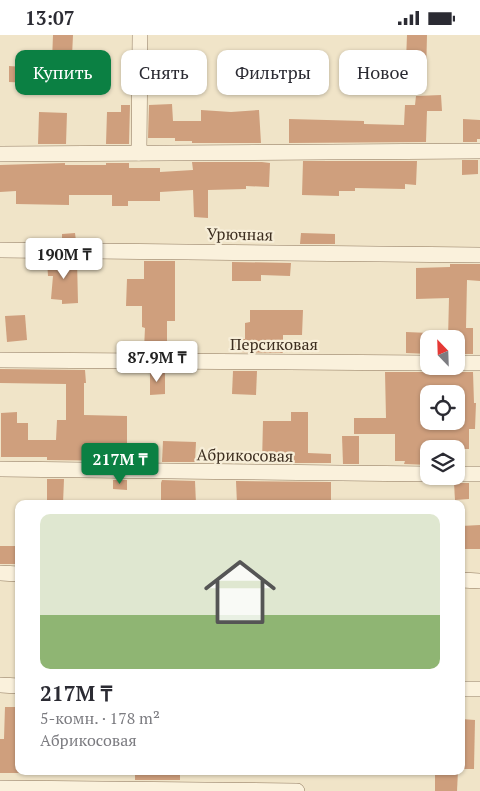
<!DOCTYPE html>
<html lang="ru">
<meta charset="utf-8">
<style>
:root{--surface:#fff;--page:#f2f2f3;--text:#2b2b33;--muted:#7c7c81;--accent:#0b8043}
body{margin:0;font-family:"PT Serif",serif;background:var(--page);color:var(--text);height:100vh;display:flex;flex-direction:column;font-size:19px;white-space:nowrap}
*{box-sizing:border-box;margin:0}
p{font-size:16px;color:var(--muted)}
.icon{flex:none;width:28px;height:28px;fill:none;stroke:currentColor;stroke-width:2;stroke-linecap:round;stroke-linejoin:round}
.map{position:relative;flex:1;overflow:hidden}
.side{position:absolute;left:15px;top:465px;width:450px;height:275px;display:flex;flex-direction:column;background:var(--surface);border-radius:10px;box-shadow:0 1px 4px #0004}
.side>*{flex:none}
.banner{position:absolute;left:15px;top:15px;width:450px;height:45px;display:flex;gap:10px}
.needle{width:32px;rotate:337deg}
.controls{position:absolute;left:420px;top:295px;display:grid;gap:10px}
.controls a{display:grid;place-items:center;width:45px;height:45px;border-radius:10px;background:var(--surface);box-shadow:0 1px 4px #0004;font-size:25px}
.price{position:absolute;translate:-50% -42px;padding:0 11px;border-radius:5px;background:#fff;color:#222;font-size:16px;line-height:32px;filter:drop-shadow(0 1px 2px #0008)}
.price::after{content:'';position:absolute;left:50%;top:30px;width:15px;height:11px;margin-left:-8px;background:inherit;clip-path:polygon(0 0,100% 0,50% 100%)}
.price.active{background:var(--accent);color:#fff}
ul{padding:0;list-style:none}
li{display:grid;align-content:center;gap:10px;height:265px;padding:0 25px}
li span{display:grid;place-items:center;height:155px;border-radius:10px;color:#555}
li>.icon{margin-inline-start:auto}
span .icon{width:90px;height:90px;fill:#fffc;stroke-width:1}
li b{font-size:21px}
.pill{padding:0 18px;border-radius:10px;background:var(--surface);box-shadow:0 1px 4px #0004;font-size:18px;line-height:45px}
.pill.active{background:var(--accent);color:#fff}
.status{display:flex;justify-content:space-between;align-items:center;height:35px;padding:0 25px;background:var(--surface);direction:ltr}
.status svg{height:14px;fill:currentColor}
.map>svg:first-child{display:block}
</style>
<div class="status"><b>13:07</b><svg viewBox="0 0 49 12"><path d="M0 12V9h3v3zM5 12V6h3v6zM10 12V3h3v9zM15 12V0h3v12zM26 1h20v11H26zM47 4h2v5h-2z"/></svg></div>
<div class="map">
<svg width="480" height="756" viewBox="0 0 480 756">
<rect width="100%" height="100%" fill="#f0e4c8"/>
<!-- building -->
<g fill="#cf9f7d" fill-rule="evenodd">
<path d="M53 0H73L72 21H75L73 50 9 47V31L37 33V25L52 26Z"/>
<path d="M407 0H427L426 41 369 43V53H354L355 29H394L393 26H406Z"/>
<rect x="287" y="29" width="15" height="14"/>
<path d="M441 60 442 76H427L426 107 289 108V84L364 86V89L404 90 405 70H415L416 61Z"/>
<path d="M172 69 173 86H201V75L231 77 259 75 261 108H192V106H175V103H148L149 70Z"/>
<path d="M121 70H130L129 109H106L107 77H121Z"/>
<path d="M39 77 67 78 66 109H38Z"/>
<path d="M463 84 480 85V104H477V107H463Z"/>
<path d="M462 125H478V139L462 140Z"/>
<path d="M303 126H417L416 150 405 149V154L355 153V156H339V161L302 160Z"/>
<path d="M192 127H262L270 128 269 152 246 151V154L208 155V183L194 182 193 155 160 157V166H128V171H112V160H69V170L16 169V156L0 157V130L65 128V130H106V128H129V133H160V137L193 135Z"/>
<path d="M75 198 76 206H62V199Z"/>
<path d="M301 198 335 199V209H300Z"/>
<path d="M47 225H77L78 268 62 269V265L51 264 53 241H48Z"/>
<path d="M144 226H175V286H167V314H164V317H149V314H144L145 293 142 292V271H126L127 244H144Z"/>
<path d="M232 227 291 228 290 241 261 240V246H232Z"/>
<path d="M450 229H480V246L467 245 466 293H473V319H456V304H448L449 263 416 264V233L450 232Z"/>
<path d="M250 275H303L302 300H283V318L235 317V304H245V288L250 287Z"/>
<path d="M25 280 27 305 7 307 5 281Z"/>
<path d="M406 297 429 298V319L406 318Z"/>
<path d="M0 334 85 335 86 348H84V380L127 381V426L47 425V422H1V378L17 377V388H28V405H56L57 385H66V349L0 348Z"/>
<path d="M436 334H450L456 337H473L474 368H476L475 394H469V414H429V430L404 429 405 426H395V399H354V383H386L385 337H429ZM429 359H456V386H429Z"/>
<path d="M150 335 165 336V359L150 360Z"/>
<path d="M233 336H257L256 360 232 359Z"/>
<path d="M291 377H308V418L331 419V428H262L263 386H291Z"/>
<path d="M342 401H359V429H343Z"/>
<path d="M163 406 196 407 195 427H162Z"/>
<path d="M47 444H64L63 469H47Z"/>
<path d="M113 445H127V455L113 454Z"/>
<path d="M162 445 195 446 196 469H161V448Z"/>
<path d="M236 446 331 447V469H237Z"/>
<path d="M454 448H469V464L455 465Z"/>
<path d="M480 490V514H461V491Z"/>
<path d="M0 511H16L15 529H0Z"/>
<path d="M5 672H19V738H0V704H4Z"/>
<path d="M461 684 475 685 474 734H461Z"/>
<rect x="135" y="736" width="45" height="9"/>
<path d="M435 736H458L457 756H435Z"/>
</g>
<g fill="none" stroke-linecap="round" stroke-linejoin="round">
<defs>
<g id="minor">
<path d="M139 118 140 0"/>
<path d="M0 119 480 116"/>
<path d="M0 215 480 220"/>
<path d="M0 325 429 328"/>
<path d="M456 328H480"/>
<path d="M0 434 429 439"/>
<path d="M456 439H480"/>
<path d="M0 538 19 539"/>
<path d="M461 545 480 546"/>
<path d="M0 650 19 651"/>
<path d="M461 654H480"/>
<path d="M0 753 297 756"/>
</g>
</defs>
<!-- minor casing -->
<use href="#minor" stroke="#8d765c" stroke-width="16"/>
<!-- minor -->
<use href="#minor" stroke="#faf1dc" stroke-width="15"/>
</g>
<g text-anchor="middle" stroke-width="4.5" stroke-linejoin="round" paint-order="stroke">
<!-- street labels -->
<g font-size="16" fill="#3d2e20" stroke="#f7eed8">
<text transform="translate(240 199) rotate(1)" y="6">Урючная</text>
<text x="274" y="315">Персиковая</text>
<text transform="translate(245 420) rotate(1)" y="6">Абрикосовая</text>
</g>
</g>
</svg>
<div class="controls">
<a><svg class="needle" viewBox="-14 -14 28 28"><path d="M0-13l5 13h-10z" fill="#e53935"/><path d="M0 13l5-13h-10z" fill="#7c7c81"/></svg></a>
<a><svg class="icon" aria-label="locate" viewBox="0 0 24 24"><circle cx="12" cy="12" r="6"/><path d="M12 2v4M12 18v4M2 12h4M18 12h4"/></svg></a>
<a><svg class="icon" aria-label="layers" viewBox="0 0 24 24"><path d="M12 4l9 5-9 5-9-5zM3 14l9 5 9-5"/></svg></a>
</div>
<b class="price" style="left:64px;top:245px">190M ₸</b>
<b class="price" style="left:157px;top:348px">87.9M ₸</b>
<b class="price active" style="left:120px;top:450px">217M ₸</b>
<div class="banner">
<a class="pill active">Купить</a>
<a class="pill">Снять</a>
<a class="pill">Фильтры</a>
<a class="pill">Новое</a>
</div>
<section class="side">
<ul>
<li><span style="background:linear-gradient(#dfe7d0 65%,#8fb573 0)"><svg class="icon" aria-label="home" viewBox="0 0 24 24"><path d="M3 11l9-7 9 7M6 9v11h12V9"/></svg></span><div><b>217M ₸</b><p>5-комн. · 178 m²</p><p>Абрикосовая</p></div></li>
</ul>
</section>
</div>
